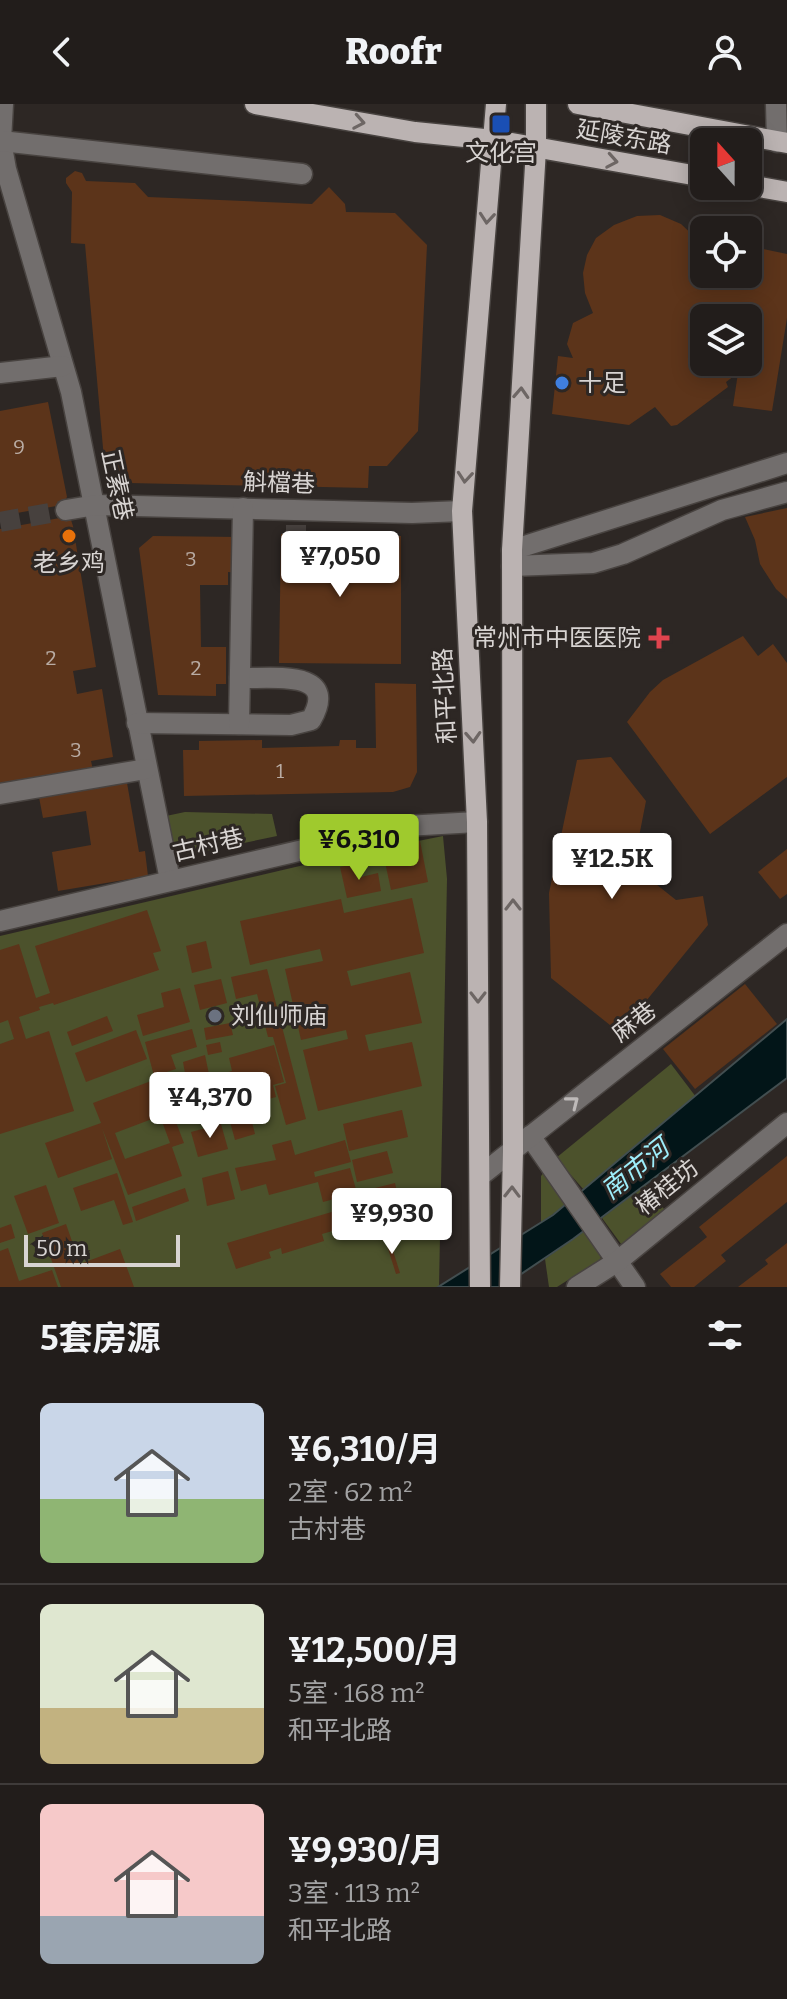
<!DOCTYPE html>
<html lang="zh">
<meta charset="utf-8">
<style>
:root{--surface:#221d1b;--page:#2a2624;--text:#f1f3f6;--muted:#a2a2a3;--line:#3f3b3a;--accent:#9fca2d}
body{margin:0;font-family:Bitter,"Noto Sans SC",serif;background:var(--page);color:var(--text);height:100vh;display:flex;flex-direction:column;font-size:30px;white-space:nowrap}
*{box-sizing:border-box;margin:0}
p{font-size:26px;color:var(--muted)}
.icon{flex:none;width:44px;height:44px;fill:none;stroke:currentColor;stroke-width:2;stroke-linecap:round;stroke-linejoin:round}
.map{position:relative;height:1183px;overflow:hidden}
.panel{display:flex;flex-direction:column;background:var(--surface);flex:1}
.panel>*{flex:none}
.needle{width:52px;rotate:339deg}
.tools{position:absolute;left:690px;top:24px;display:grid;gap:16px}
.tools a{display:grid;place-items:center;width:72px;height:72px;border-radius:12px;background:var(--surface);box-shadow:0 4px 20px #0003,0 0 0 2px var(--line);font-size:40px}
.scale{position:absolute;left:24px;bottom:20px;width:156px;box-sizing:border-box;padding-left:8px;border:4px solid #d8d4d2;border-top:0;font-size:22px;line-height:28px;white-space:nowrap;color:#d8d4d2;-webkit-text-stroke:6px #2d2724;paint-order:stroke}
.price{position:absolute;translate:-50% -68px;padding:0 18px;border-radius:8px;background:#fff;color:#222;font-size:26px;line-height:52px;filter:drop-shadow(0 2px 4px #0008)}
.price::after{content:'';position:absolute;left:50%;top:48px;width:24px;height:18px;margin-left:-12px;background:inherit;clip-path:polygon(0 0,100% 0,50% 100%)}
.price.selected{background:var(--accent);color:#111}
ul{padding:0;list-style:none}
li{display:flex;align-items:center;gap:24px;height:200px;padding:0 40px}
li+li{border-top:2px solid var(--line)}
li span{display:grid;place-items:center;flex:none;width:224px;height:160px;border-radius:12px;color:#555}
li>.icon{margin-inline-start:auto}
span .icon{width:96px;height:96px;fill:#fffc;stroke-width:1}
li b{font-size:34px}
h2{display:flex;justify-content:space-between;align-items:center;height:96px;padding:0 40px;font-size:34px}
header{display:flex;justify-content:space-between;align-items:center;height:104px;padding:0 40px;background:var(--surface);font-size:36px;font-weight:800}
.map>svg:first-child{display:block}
</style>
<header><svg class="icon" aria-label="back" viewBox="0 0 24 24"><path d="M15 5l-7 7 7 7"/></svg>Roofr<svg class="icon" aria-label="person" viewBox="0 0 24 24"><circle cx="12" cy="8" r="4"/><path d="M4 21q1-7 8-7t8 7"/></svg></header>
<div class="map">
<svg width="787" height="1183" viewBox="0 0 787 1183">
<rect width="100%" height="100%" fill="#2d2724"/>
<!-- green -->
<g fill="#4c522c">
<path d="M185 708 272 710 277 732 186 751 175 744 166 712Z"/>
<path d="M443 732 447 775 439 1183H0V832L338 753Z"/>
<path d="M671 960 696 993 584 1086 556 1054Z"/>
<path d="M544 1068 568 1099 541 1119V1072Z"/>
<path d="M645 1081 668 1110 624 1144 602 1114Z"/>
<path d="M585 1126 597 1141 601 1155 557 1183H549L545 1155Z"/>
</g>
<!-- water -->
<path fill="#021518" stroke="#424e50" stroke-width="2" d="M787 915V974L573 1135 502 1183H438L553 1111Z"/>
<!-- building -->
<g fill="#5c341a" fill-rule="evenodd">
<path d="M75 67 82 69 86 77 135 79 148 93 312 100 329 83 345 100 346 108 395 109 427 141 418 327 387 362H369L368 384 129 379 104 355 85 140 71 139 72 88 66 79V74Z"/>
<path d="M660 111 681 120 698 136 704 133V170H748V142L787 150V214L772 307 733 302 738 269 726 278 728 283 677 321 671 322 655 303 629 321 552 310 558 252 573 254 567 240 573 219 593 209 585 189 583 169 587 151 596 134 614 121 637 112ZM704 214H748V258H704Z"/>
<path d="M48 298 67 393 62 401 0 412V307Z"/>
<path d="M787 404V495L776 485 760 460 755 436 745 413Z"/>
<path d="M65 413 71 416 73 422 96 563 73 567 77 590 102 585 113 653 91 657 93 666 0 681V425Z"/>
<path d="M281 430 401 432V560L279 559Z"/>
<path d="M153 432 239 433 238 469 228 468V481H200L201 543H226V580H216V592L158 591 139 444Z"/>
<path d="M743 532 758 552 773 540 787 559V673L710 730 627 618 650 588 663 576Z"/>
<path d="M375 579 416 580 417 668 410 683 393 688 184 692 183 646H199V637L262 636V644L339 642 340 636H356V644H376Z"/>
<path d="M611 653 646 697 638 738V747L645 746 647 773 676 796 703 792 708 821 620 929 551 874 549 789 577 656Z"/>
<path d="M126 673 139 748 145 747 148 772 58 787 52 748 91 741 86 707 43 714 38 688Z"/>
<path d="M420 737 428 778 391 786 382 744Z"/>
<path d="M787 745V790L780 795 758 768Z"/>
<path d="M358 759 361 773 378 769 381 787 347 794 340 763Z"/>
<path d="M412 794 424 849 347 867 351 882 410 868 422 919 365 931 369 947 412 938 422 982 318 1007 303 946 348 935 346 926 301 936 285 865 323 857 320 845 250 861 240 817 341 795 344 809Z"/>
<path d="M147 806 161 847 153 849 159 866 54 901 53 899 39 903 40 906 19 913 26 935 49 927 74 1007 0 1030V940L14 935 8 916 0 919V846L19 840 36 894 50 889 35 842Z"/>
<path d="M206 837 212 864 192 869 186 842Z"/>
<path d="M267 865 306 1015 286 1021 275 982 286 979 273 933H268L257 890 236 895 231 873Z"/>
<path d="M221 875 227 899 200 906 194 881Z"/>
<path d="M745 880 777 920 695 985 663 945Z"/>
<path d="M180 884 190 918 143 932 137 911 164 903 161 889Z"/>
<path d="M107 912 113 927 72 942 67 928Z"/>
<path d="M230 919 233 931 206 936 204 924Z"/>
<path d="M192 925 197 943 171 951 176 965 154 972 145 938Z"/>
<path d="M136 926 147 955 86 978 75 949Z"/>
<path d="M220 938 222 948 208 951 206 941Z"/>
<path d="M274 941 284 978 273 981 276 993 249 1000 246 988 224 994 218 971 232 967 229 954Z"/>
<path d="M205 951 211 980 188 986 183 958Z"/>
<path d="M159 974 184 1039 172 1043 182 1072 128 1091 102 1024 112 1055 58 1074 45 1039 101 1019 93 999ZM160 1012 170 1039 125 1055 115 1029Z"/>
<path d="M213 987 219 1010 191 1017 190 992Z"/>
<path d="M245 991 255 1030 235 1036 224 996Z"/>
<path d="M402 1006 408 1033 349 1047 343 1020Z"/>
<path d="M221 1020 228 1045 198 1053 191 1028Z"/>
<path d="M291 1036 295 1051 345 1036 351 1058 314 1068 315 1073 350 1064 357 1089 323 1098 318 1078 269 1091 266 1080 241 1087 235 1064 276 1056 272 1041Z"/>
<path d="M387 1047 393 1069 357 1078 352 1056Z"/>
<path d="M787 1052V1098L721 1151 726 1157 694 1183H671L660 1170 707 1133 699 1123Z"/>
<path d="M228 1067 235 1095 207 1102 202 1074Z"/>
<path d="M117 1069 133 1118 123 1121 114 1096 81 1107 73 1084Z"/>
<path d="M395 1079 399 1097 364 1106 367 1117 322 1130 324 1137 282 1150 281 1144 269 1148 271 1154 236 1165 227 1139 362 1099 359 1088Z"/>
<path d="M46 1081 59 1119 28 1130 14 1092Z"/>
<path d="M185 1084 189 1097 136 1117 132 1103Z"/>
<path d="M11 1120 15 1134 0 1139V1124Z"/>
<path d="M66 1120 80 1160 120 1145 134 1183H61L42 1129Z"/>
<path d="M389 1134 400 1169 396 1170 385 1135Z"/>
<path d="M787 1139V1183H738L768 1160 765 1156Z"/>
<path d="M8 1144 19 1177 52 1166 58 1183H0V1147Z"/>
</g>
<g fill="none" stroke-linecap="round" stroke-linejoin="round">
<!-- minor-tunnel -->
<g stroke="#47413e" stroke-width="20" stroke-dasharray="20 10" stroke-linecap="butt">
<path d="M0 418 66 406"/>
<path d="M296 440V421"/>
</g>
<defs>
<g id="minor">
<path d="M3 0 1 37 6 65 71 288 170 776"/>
<path d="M776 0 777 38"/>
<path d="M1 37 302 70"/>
<path d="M0 269 63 262"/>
<path d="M66 406 96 401 412 409 462 407"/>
<path d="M512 446 787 359"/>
<path d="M512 462 593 459 623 450 722 406 787 388"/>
<path d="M137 619 291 621 311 616C341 564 270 575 240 574"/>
<path d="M239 620 243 404"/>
<path d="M0 690 146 665"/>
<path d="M0 817 405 722 477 718"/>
<path d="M530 1032 635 1183"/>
<path d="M480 1072 787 830"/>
<path d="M577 1183 618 1157 787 1019"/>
</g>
<g id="major">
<path d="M255 0 415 28 494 36 704 73"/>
<path d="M578 0 787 39"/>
<path d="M748 81 787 88"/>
<path d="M480 1183 477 718 462 407 496 0"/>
<path d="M510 1183 513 1047 512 446 536 45V0"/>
</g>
</defs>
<!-- minor casing -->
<use href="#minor" stroke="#484340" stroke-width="23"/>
<!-- major casing -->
<use href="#major" stroke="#484340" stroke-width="23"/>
<!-- minor -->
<use href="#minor" stroke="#726e6d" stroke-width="20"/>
<!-- major -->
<use href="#major" stroke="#bbb3b2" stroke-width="20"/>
</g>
<!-- one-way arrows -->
<defs><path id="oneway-chevron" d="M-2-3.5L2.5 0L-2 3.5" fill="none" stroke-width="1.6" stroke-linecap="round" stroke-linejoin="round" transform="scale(2)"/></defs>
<g stroke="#6d6664">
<use href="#oneway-chevron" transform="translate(359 18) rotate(10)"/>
<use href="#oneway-chevron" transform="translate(612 57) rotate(10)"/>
<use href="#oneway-chevron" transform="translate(487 114) rotate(95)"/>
<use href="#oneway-chevron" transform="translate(521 289) rotate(-87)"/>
<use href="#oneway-chevron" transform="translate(465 373) rotate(95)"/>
<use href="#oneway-chevron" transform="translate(473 633) rotate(87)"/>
<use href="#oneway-chevron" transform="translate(513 801) rotate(-90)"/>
<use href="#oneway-chevron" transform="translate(478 893) rotate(90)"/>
<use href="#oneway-chevron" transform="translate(512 1088) rotate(-89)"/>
</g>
<use stroke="#bebab9" href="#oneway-chevron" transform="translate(573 998) rotate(-38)"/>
<!-- markers -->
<rect fill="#1a4fb4" stroke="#2d2724" stroke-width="3" x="491" y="10" width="20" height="20" rx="4"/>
<circle fill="#3f7fe0" stroke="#2d2724" stroke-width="3" cx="562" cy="279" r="8"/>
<circle fill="#e8710a" stroke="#2d2724" stroke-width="3" cx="69" cy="432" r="8"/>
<path fill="#e0444e" stroke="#2d2724" stroke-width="3" d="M655 522h8v8h8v8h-8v8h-8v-8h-8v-8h8z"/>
<circle fill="#6b7280" stroke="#2d2724" stroke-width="3" cx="215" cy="912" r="8"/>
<g text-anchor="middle" stroke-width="6" stroke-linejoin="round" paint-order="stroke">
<!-- number labels -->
<g font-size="20" fill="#b9aca4">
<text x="19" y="350">9</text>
<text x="191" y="462">3</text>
<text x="51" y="561">2</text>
<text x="196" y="571">2</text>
<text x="76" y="653">3</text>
<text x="280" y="674">1</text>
</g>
<!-- street labels -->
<g font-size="24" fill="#d8d4d2" stroke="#2d2724">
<text transform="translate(624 33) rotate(10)" y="8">延陵东路</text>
<text transform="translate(279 379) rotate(2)" y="8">斛檔巷</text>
<text transform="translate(117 381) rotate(78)" y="8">正素巷</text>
<text transform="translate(445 592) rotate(-93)" y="8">和平北路</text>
<text transform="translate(208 741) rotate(-13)" y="8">古村巷</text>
<text transform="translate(634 918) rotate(-38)" y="8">麻巷</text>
<text transform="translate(667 1083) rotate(-39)" y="8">椿桂坊</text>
</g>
<!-- poi labels -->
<g font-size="24" fill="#d8d4d2" stroke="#2d2724">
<text x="501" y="57">文化宫</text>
<text x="578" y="287" text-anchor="start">十足</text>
<text x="69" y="467">老乡鸡</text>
<text x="641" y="542" text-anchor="end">常州市中医医院</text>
<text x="231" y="920" text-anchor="start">刘仙师庙</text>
</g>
<!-- water labels -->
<g font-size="26" font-style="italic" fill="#9eeefb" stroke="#2d2724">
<text transform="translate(635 1065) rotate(-39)" y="9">南市河</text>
</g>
</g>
</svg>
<div class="tools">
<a><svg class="needle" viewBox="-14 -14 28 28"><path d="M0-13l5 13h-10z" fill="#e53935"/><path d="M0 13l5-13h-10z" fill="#a2a2a3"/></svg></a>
<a><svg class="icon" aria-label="locate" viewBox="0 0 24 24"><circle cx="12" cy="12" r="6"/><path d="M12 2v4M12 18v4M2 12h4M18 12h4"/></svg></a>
<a><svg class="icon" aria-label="layers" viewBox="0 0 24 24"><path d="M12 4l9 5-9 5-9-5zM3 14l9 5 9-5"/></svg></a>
</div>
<div class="scale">50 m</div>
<b class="price" style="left:340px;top:495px">¥7,050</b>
<b class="price selected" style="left:359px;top:778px">¥6,310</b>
<b class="price" style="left:612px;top:797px">¥12.5K</b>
<b class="price" style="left:210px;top:1036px">¥4,370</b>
<b class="price" style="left:392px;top:1152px">¥9,930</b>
</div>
<section class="panel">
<h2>5套房源<svg class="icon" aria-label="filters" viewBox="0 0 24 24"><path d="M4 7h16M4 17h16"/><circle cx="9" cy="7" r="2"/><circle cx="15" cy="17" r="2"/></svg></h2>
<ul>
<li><span style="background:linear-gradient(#c9d6e8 60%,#8fb573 0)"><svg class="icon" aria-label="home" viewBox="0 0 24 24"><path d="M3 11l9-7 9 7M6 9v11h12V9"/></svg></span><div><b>¥6,310/月</b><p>2室 · 62 m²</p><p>古村巷</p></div></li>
<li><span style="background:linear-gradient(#dfe7d0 65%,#c2b280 0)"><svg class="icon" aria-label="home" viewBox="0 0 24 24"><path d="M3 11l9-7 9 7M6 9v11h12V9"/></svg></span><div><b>¥12,500/月</b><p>5室 · 168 m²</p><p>和平北路</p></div></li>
<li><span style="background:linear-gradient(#f6c9c9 70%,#9aa5b1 0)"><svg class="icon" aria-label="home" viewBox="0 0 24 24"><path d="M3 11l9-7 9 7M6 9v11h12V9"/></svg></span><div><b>¥9,930/月</b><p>3室 · 113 m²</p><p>和平北路</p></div></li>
</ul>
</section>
